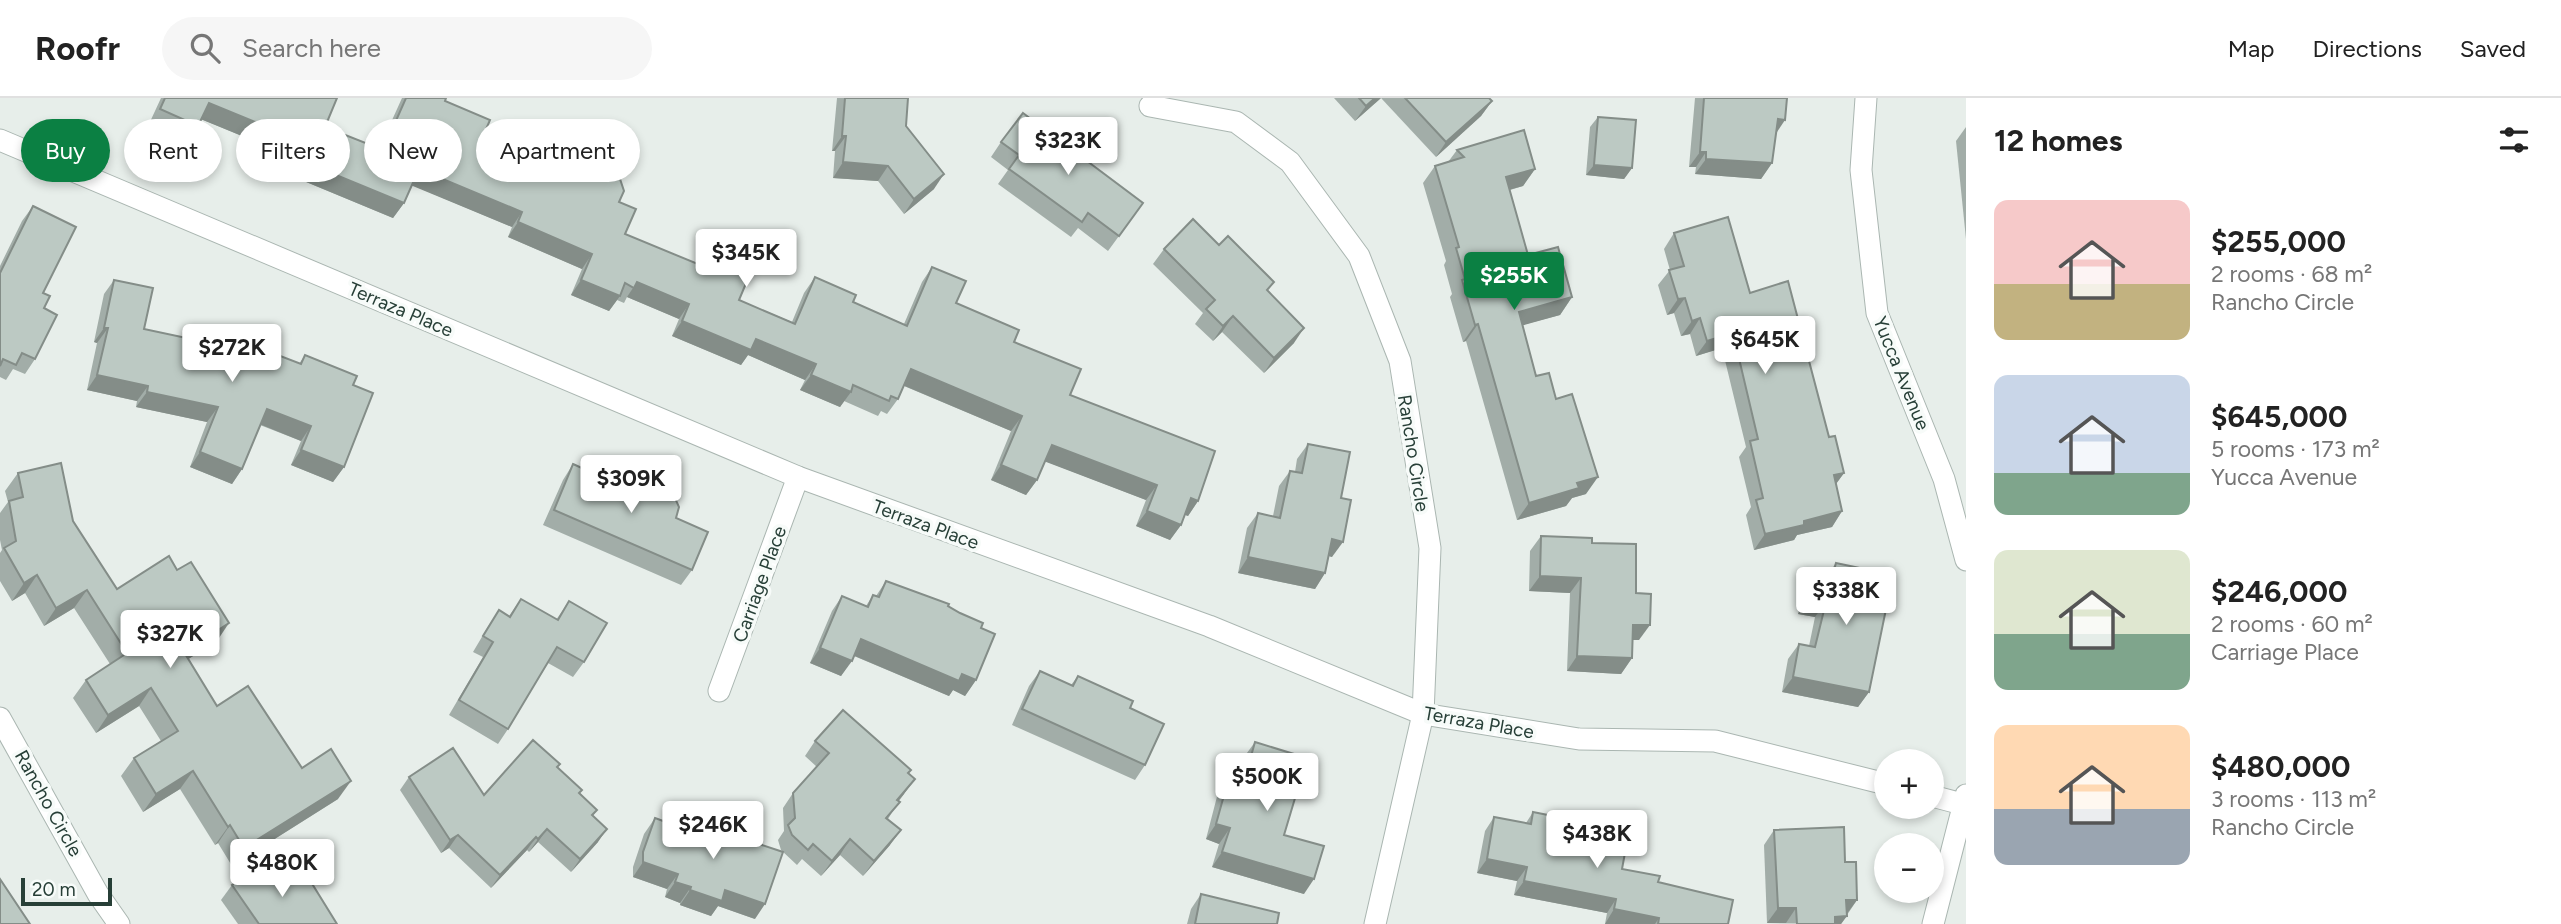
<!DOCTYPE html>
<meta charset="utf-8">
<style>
:root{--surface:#fff;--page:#f6f6f6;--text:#222;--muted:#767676;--line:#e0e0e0;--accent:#0b8043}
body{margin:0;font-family:Figtree,sans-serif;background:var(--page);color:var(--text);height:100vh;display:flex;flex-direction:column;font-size:26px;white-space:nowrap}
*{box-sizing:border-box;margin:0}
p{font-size:23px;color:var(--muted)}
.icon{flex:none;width:38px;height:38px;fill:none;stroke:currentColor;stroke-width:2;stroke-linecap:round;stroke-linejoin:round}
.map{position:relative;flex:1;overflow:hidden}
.details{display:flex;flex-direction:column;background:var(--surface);width:595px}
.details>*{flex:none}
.banner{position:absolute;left:21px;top:21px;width:665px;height:63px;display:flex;gap:14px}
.tools{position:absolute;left:1874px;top:651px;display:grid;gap:14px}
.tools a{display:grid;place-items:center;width:70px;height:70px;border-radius:50%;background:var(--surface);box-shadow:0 4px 10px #0003;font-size:35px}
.scale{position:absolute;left:21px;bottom:18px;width:91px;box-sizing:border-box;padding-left:7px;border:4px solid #273f37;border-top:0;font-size:19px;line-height:24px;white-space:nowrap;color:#273f37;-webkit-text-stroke:5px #f7fbf9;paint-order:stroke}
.price{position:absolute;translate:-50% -60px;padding:0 16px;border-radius:7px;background:#fff;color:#222;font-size:23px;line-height:46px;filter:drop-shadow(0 2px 4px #0008)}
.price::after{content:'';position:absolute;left:50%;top:42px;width:21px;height:16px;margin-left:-10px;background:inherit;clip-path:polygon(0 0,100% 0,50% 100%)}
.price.selected{background:var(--accent);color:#fff}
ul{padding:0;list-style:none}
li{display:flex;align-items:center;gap:21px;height:175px;padding:0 28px}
li span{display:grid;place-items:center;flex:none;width:196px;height:140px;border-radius:14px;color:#555}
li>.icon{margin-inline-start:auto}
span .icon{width:84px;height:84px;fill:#fffc;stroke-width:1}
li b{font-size:30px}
h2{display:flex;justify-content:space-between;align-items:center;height:84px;padding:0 28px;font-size:30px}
.tag{padding:0 24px;border-radius:32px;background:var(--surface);box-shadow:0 4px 10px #0003;font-size:24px;line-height:63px}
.tag.selected{background:var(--accent);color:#fff}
header{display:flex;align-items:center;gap:42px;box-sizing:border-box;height:98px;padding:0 35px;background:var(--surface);border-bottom:2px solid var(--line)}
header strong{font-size:33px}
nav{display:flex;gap:38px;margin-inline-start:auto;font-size:24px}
.search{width:490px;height:63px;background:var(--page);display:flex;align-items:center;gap:18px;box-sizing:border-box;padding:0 24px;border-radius:38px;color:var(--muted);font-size:26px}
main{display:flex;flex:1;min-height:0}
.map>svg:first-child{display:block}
</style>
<header>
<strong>Roofr</strong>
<div class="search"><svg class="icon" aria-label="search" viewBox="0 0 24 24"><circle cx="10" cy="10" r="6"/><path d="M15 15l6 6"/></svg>Search here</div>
<nav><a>Map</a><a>Directions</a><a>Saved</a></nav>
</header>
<main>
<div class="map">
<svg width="1966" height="826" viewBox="0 0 1966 826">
<rect width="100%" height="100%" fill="#e7eeea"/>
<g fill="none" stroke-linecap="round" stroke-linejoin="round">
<defs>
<g id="minor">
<path d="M1866 0 1861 72 1877 215 1944 381 1966 462"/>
<path d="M1150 8 1236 24 1290 64 1359 158 1400 263 1430 450 1423 616 1375 826"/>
<path d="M0 42 798 379 1209 528 1423 616 1579 641 1715 643 1886 686"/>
<path d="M719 593 798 379"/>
<path d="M0 620 98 796 119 826"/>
<path d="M1932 698 1966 707"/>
<path d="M1933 826 1966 697"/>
</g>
</defs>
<!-- minor casing -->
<use href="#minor" stroke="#aab6b1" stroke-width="23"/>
<!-- minor -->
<use href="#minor" stroke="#fff" stroke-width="21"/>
</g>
<!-- wall -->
<g fill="#a2ada8">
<path d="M161 0H337L325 29 379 51 402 0H446L445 3 484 36 511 57 557 77 565 64 619 104 625 136 701 168 711 153 739 202 792 224 804 195 815 179 853 204 904 226 922 184 932 169 956 205 1014 244 1070 297 1198 403 1188 418 1185 417 1181 427 1170 442 1136 428 1146 402 1045 363 1037 382 1026 397 991 382 1011 333 904 288 898 301 887 316 881 313 878 318 844 303 840 309 800 292 805 282 748 257 741 267 672 238 679 221 627 199 624 205 617 202 609 213 571 197 582 171 508 139 512 129 412 87 404 105 393 120 258 64 264 47 201 21 198 28 188 43 149 26Z"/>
<path d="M837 0H908L906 28 934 91 904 116 878 83 833 80 835 53H832Z"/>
<path d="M1334 0H1381L1355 23Z"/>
<path d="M1381 0H1489L1492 3 1481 18 1436 59Z"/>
<path d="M1695 0H1787L1776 35 1772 65 1761 81 1695 76 1696 69H1689Z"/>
<path d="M1598 19 1632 70 1624 81 1586 77 1590 29Z"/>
<path d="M1966 29V141L1956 43Z"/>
<path d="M1001 44 1143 105 1108 153 1078 130 1071 139 998 86 1008 72 991 59Z"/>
<path d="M1457 52 1535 71 1523 88 1510 92 1528 157 1572 199 1560 217 1522 227 1536 278 1556 301 1586 396 1572 400 1566 408 1517 422 1466 243 1463 244 1450 199 1452 196 1444 167 1446 163 1423 85 1435 68 1448 64Z"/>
<path d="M33 108 44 210 35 261 25 276 13 271 6 282 0 279V168L22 123Z"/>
<path d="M1674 135 1750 195 1829 339 1844 375 1836 386 1842 413 1832 429 1797 437 1794 442 1754 452 1746 417 1751 409 1739 359 1746 349 1722 250 1696 258 1690 236 1681 238 1674 215 1667 217 1658 187 1670 172 1664 151Z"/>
<path d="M1219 147 1268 193 1294 245 1264 275 1222 234 1213 243 1195 226 1203 215 1153 166 1164 151Z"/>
<path d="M114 182 144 231 209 254 249 261 257 249 299 266 305 257 353 287 344 369 333 384 291 367 301 343 260 327 242 371 232 386 190 369 207 324 136 309 137 303 87 292 97 245 94 244 104 196Z"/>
<path d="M1308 346 1341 400 1332 459 1329 458 1325 475 1315 491 1238 475 1247 430 1258 415 1273 418 1279 388 1290 373 1295 374 1297 361Z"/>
<path d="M573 366 606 381 611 374 676 420 692 472 681 487 543 427 563 382Z"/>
<path d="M18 375 73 423 117 491 217 543 188 561 217 608 302 670 338 701 232 768 218 745 215 747 180 691 143 714 121 678 134 660 161 643 139 608 96 635 73 600 86 582 110 566 74 510 44 528 25 495 12 503 0 483V455L2 452 0 442V415L8 404 5 393Z"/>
<path d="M1541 438 1592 445 1636 495 1639 542H1633L1632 560 1621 576 1567 573 1570 495 1529 493 1530 453Z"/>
<path d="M1836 465 1869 594 1858 609 1782 594 1788 561 1799 546 1809 548 1815 519 1798 516 1804 488 1815 472H1831Z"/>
<path d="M886 483 948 508 981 530 976 582 965 598 953 592 949 598 854 558 841 578 810 565 832 513 842 498 866 508 873 497 876 498Z"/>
<path d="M521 501 556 522 569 503 584 564 573 579 548 565 508 631 498 646 449 617 483 559 473 554 489 527 499 512 509 518Z"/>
<path d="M1040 573 1071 587 1078 578 1130 610 1145 667 1135 682 1012 627 1029 588Z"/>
<path d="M815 643 908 676 904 696 899 703 888 721 890 747 863 778 840 757 821 778 802 761 797 767 781 752 778 742 784 733 783 710 793 695 817 669 805 658Z"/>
<path d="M1255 644 1284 737 1304 796 1212 769 1219 746 1206 741 1220 687 1231 672 1240 674 1244 659Z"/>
<path d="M558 670 580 695 597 712 593 718 598 744 571 774 538 744 529 754 527 752 491 790 449 750 441 755 400 692 409 679 484 697Z"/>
<path d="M1533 714 1591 737 1622 771 1658 784 1728 826H1605L1607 815 1514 797 1517 783 1477 775 1485 733 1494 719 1526 725Z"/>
<path d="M655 720 688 732 693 724 755 821 718 808 711 818 680 807V805L665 799 667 791 633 779V769L644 736Z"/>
<path d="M1774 732 1845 764 1857 802 1841 826 1767 825 1764 747Z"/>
<path d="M232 787 285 789 337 826H238L221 802Z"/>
<path d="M1201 796 1277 826H1187L1191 811Z"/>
</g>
<!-- shaded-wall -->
<g fill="#848d88">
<path d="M1375 0H1381L1355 23 1366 8Z"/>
<path d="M1492 3 1481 18 1436 59 1446 44Z"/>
<path d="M209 5 275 32 264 47 198 20Z"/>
<path d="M1778 21 1785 22 1775 37Z"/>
<path d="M842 38H846L835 53H832Z"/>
<path d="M268 49 404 105 393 120 258 64Z"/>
<path d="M1700 54H1706L1696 69H1689Z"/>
<path d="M1706 61 1772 65 1761 81 1695 76Z"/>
<path d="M843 64 888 68 878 83 833 80Z"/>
<path d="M1594 67 1632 70 1624 81 1586 77Z"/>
<path d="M419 71 522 114 512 129 408 86Z"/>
<path d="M1535 71 1523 88 1494 96 1506 79Z"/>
<path d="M944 76 934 91 904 116 914 101Z"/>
<path d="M518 124 592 156 582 171 508 139Z"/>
<path d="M581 182 620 198 609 213 571 197Z"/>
<path d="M637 184 689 206 679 221 627 199Z"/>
<path d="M1572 199 1560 217 1506 232 1519 214Z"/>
<path d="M1685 200 1674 215 1667 217 1678 201Z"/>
<path d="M1233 218 1222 234 1213 243 1223 228Z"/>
<path d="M1700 220 1690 236 1681 238 1692 223Z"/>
<path d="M682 223 756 241 816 266 805 282 748 257 741 267 672 238Z"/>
<path d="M1478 226 1466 243 1463 244 1475 227Z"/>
<path d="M104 230H108L97 245 94 244Z"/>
<path d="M1304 230 1294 245 1264 275 1274 260Z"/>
<path d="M1733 235 1722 250 1696 258 1707 243Z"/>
<path d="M911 271 1022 318 1011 333 900 286Z"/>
<path d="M97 277 148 288 137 303 87 292Z"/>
<path d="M811 277 851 294 840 309 800 292Z"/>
<path d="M147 294 218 309 207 324 136 309Z"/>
<path d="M267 311 311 328 301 343 257 325Z"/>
<path d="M1052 347 1157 387 1146 402 1041 362Z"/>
<path d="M301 352 344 369 333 384 291 367Z"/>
<path d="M200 354 242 371 232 386 190 369Z"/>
<path d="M1001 367 1037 382 1026 397 991 382Z"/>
<path d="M1844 375 1833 390 1834 377Z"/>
<path d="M1598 379 1586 396 1572 400 1566 408 1517 422 1529 405 1577 385Z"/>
<path d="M1191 400 1198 403 1188 418 1181 415Z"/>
<path d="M1147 413 1181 427 1170 442 1136 428Z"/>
<path d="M1842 413 1832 429 1797 437 1794 442 1754 452 1765 436 1804 423Z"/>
<path d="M1332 441 1343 444 1332 459 1322 456Z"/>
<path d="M1248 459 1325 475 1315 491 1238 475Z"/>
<path d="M37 477 25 495 12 503 24 485Z"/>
<path d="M1540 478 1581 480 1570 495 1529 493Z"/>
<path d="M87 492 74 510 44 528 56 510Z"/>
<path d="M1809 500 1826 504 1815 519 1798 516Z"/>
<path d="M229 525 217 543 171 572 184 554Z"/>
<path d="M1633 527H1650L1639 542H1623Z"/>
<path d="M861 541 962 576 976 582 965 598 953 592 949 598 850 556Z"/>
<path d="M820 550 852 563 841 578 810 565Z"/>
<path d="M1577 558 1632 560 1621 576 1567 573Z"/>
<path d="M1793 579 1869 594 1858 609 1782 594Z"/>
<path d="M151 590 139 608 96 635 108 617Z"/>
<path d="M193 673 180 691 143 714 156 696Z"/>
<path d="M915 681 904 696 886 717 897 702Z"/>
<path d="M351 683 338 701 232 768 244 750Z"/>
<path d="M1216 726 1230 730 1219 746 1206 741Z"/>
<path d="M230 727 218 745 215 747 228 729Z"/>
<path d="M547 731 538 744 529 754 538 741Z"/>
<path d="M607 731 598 744 571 774 580 761Z"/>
<path d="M901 732 890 747 863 778 874 763Z"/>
<path d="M458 737 449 750 441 755 450 742Z"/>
<path d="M536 739 527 752 491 790 500 777Z"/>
<path d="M850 741 840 757 821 778 832 763Z"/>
<path d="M1222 754 1314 781 1304 796 1212 769Z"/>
<path d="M1487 761 1527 769 1517 783 1477 775Z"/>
<path d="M643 764 678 776 667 791 633 779Z"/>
<path d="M1524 783 1616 801 1607 815 1514 797Z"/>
<path d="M675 784 691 789 680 805 665 799Z"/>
<path d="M690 792H725L765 806 755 821 718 808 711 818 680 807Z"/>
<path d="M1846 802H1857L1846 817Z"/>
<path d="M1778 810H1796L1786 825H1767Z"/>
<path d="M1614 811 1659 820 1655 826H1605Z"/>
<path d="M1847 818 1841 826H1830L1835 819Z"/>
</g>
<!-- building -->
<g fill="#bcc9c3" stroke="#848d88" stroke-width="2">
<path d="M165 0H337L325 29 383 52 406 0H446L445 3 490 22 484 36 514 49 511 57 559 78 565 64 598 78 604 74 620 81 624 93 619 104 636 111 625 136 705 169 711 153 752 171 739 202 795 226 815 179 856 197 853 204 907 228 932 169 966 183 956 205 1019 232 1014 244 1081 271 1070 297 1215 353 1198 403 1191 400 1181 427 1147 413 1157 387 1052 347 1037 382 1001 367 1022 318 911 271 898 301 891 298 889 303 853 287 851 294 811 277 816 266 756 241 751 252 682 223 689 206 637 184 634 190 625 185 620 198 581 182 592 156 518 124 522 114 419 71 404 105 268 49 275 32 209 5 198 28 160 11Z"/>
<path d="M845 0H908L906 28 944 76 914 101 888 68 843 64 846 38H842Z"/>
<path d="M1359 0H1375L1366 8Z"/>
<path d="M1405 0H1489L1492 3 1446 44Z"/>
<path d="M1704 0H1787L1785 22 1778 21 1772 65 1706 61V54H1700Z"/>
<path d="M1023 15 1143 105 1119 138 1088 115 1082 124 1009 71 1019 57 1001 44Z"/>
<path d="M1598 19 1636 22 1632 70 1594 67Z"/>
<path d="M1524 32 1535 71 1506 79 1528 157 1558 149 1572 199 1519 214 1536 278 1549 275 1556 301 1572 296 1598 379 1577 385 1579 390 1529 405 1478 226 1475 227 1462 182 1465 181 1456 150 1459 149 1435 68 1464 59 1457 52Z"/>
<path d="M33 108 76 129 43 195 50 198 44 210 57 217 35 261 22 255 16 267 3 261 0 268V175Z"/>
<path d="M1728 119 1750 195 1788 183 1829 339 1835 338 1844 375 1834 377 1842 413 1804 423V427L1765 436 1756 402 1763 400 1750 343 1758 341 1733 235 1707 243 1700 220 1692 223 1685 200 1678 201 1669 172 1684 168 1674 135Z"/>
<path d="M1193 121 1219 147 1228 138 1274 184 1267 192 1304 230 1274 260 1233 218 1223 228 1206 211 1215 202 1164 151Z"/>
<path d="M114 182 153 190 144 231 210 245 209 254 252 262 257 249 301 266 305 257 357 278 353 287 373 295 344 369 301 352 311 328 267 311 242 371 200 354 218 309 147 294 148 288 97 277 108 230H104Z"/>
<path d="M1308 346 1350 354 1341 400 1351 402 1343 444 1332 441 1325 475 1248 459 1258 415 1280 420 1290 373 1302 375Z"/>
<path d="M61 365 73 423 117 491 169 458 177 472 191 464 229 525 184 554 217 608 248 588 302 670 331 651 351 683 244 750 230 727 228 729 193 673 156 696 134 660 178 633 151 590 108 617 86 582 127 555 87 492 56 510 37 477 24 485 4 450 16 443 9 403 23 399 18 375Z"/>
<path d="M573 366 608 382 611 374 675 400 679 409 676 420 708 434 692 472 554 412Z"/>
<path d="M1541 438 1592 440V445L1636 446V495L1651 496 1650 527H1633L1632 560 1577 558 1581 480 1540 478Z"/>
<path d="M1836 465 1893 477 1869 594 1793 579 1799 546 1815 549 1826 504 1809 500 1815 472H1834Z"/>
<path d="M886 483 949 506 948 508 960 515 983 525 981 530 995 536 976 582 962 576 959 583 861 541 852 563 820 550 842 498 868 509 873 497 879 499Z"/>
<path d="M521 501 558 522 569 503 607 525 584 564 557 549 508 631 459 602 493 544 483 538 499 512 510 519Z"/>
<path d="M1040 573 1073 588 1078 578 1133 603 1130 610 1164 626 1145 667 1022 611Z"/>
<path d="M843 612 911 672 908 675 915 681 897 702 900 704 886 720 901 732 874 763 850 741 832 763 813 746 808 752 792 737 788 727 795 720 793 695 829 655 815 643Z"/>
<path d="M533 642 560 666 557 669 582 692 579 695 597 712 592 717 607 731 580 761 547 731 538 741 536 739 500 777 458 737 450 742 409 679 453 650 484 697Z"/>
<path d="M1255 644 1307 660 1284 737 1324 748 1314 781 1222 754 1230 730 1216 726 1231 672 1246 676Z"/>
<path d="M1533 714 1593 726 1591 737 1627 744 1622 771 1660 778 1658 784 1733 802 1728 826H1658L1659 820 1614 811 1616 801 1524 783 1527 769 1487 761 1494 719 1531 726Z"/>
<path d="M655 720 690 733 693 724 783 754 765 806 725 792 722 803 690 792 691 789 675 784 678 776 643 764V754Z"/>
<path d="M1844 729 1845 764H1856L1857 802H1846L1847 818 1835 819V826H1797L1796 810H1778L1774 732Z"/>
<path d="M268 763 285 789 306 776 337 826H259L232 787Z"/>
<path d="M0 781 30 826H0Z"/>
<path d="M1201 796 1279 815 1277 826H1195Z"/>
</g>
<g text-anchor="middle" stroke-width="7" stroke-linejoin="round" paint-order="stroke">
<!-- street labels -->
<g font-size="19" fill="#273f37" stroke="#f7fbf9">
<text transform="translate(401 211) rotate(23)" y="7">Terraza Place</text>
<text transform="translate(1902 275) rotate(68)" y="7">Yucca Avenue</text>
<text transform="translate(1414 355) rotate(81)" y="7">Rancho Circle</text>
<text transform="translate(926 426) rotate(20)" y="7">Terraza Place</text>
<text transform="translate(759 486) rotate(-70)" y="7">Carriage Place</text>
<text transform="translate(1479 624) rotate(10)" y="7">Terraza Place</text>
<text transform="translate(49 705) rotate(61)" y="7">Rancho Circle</text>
</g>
</g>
</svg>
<div class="tools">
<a>+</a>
<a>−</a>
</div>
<div class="scale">20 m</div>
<b class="price" style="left:1068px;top:79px">$323K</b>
<b class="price" style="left:746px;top:191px">$345K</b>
<b class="price selected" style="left:1514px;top:214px">$255K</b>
<b class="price" style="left:1765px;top:278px">$645K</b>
<b class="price" style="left:232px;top:286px">$272K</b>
<b class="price" style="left:631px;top:417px">$309K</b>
<b class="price" style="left:1846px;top:529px">$338K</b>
<b class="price" style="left:170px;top:572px">$327K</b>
<b class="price" style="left:1267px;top:715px">$500K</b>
<b class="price" style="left:713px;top:763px">$246K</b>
<b class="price" style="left:1597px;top:772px">$438K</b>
<b class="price" style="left:282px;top:801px">$480K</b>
<div class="banner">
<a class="tag selected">Buy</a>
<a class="tag">Rent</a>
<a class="tag">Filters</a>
<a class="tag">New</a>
<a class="tag">Apartment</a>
</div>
</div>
<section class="details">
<h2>12 homes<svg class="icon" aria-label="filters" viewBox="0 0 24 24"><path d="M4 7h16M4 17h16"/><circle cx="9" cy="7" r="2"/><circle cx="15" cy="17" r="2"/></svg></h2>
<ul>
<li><span style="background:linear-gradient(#f6c9c9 60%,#c2b280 0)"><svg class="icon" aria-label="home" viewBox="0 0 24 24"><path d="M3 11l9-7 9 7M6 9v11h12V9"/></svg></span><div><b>$255,000</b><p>2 rooms · 68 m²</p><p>Rancho Circle</p></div></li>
<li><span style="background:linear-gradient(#c9d6e8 70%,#7fa58c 0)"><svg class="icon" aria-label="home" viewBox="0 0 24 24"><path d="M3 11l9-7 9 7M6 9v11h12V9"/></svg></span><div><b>$645,000</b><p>5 rooms · 173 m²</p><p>Yucca Avenue</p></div></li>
<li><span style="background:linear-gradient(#dfe7d0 60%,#7fa58c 0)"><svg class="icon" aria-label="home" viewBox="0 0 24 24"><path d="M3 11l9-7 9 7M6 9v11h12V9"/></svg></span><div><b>$246,000</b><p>2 rooms · 60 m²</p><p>Carriage Place</p></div></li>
<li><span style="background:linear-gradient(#ffd9b3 60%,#9aa5b1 0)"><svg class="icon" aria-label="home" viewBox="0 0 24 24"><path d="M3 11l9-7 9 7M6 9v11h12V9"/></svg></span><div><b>$480,000</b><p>3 rooms · 113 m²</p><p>Rancho Circle</p></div></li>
</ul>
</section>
</main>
